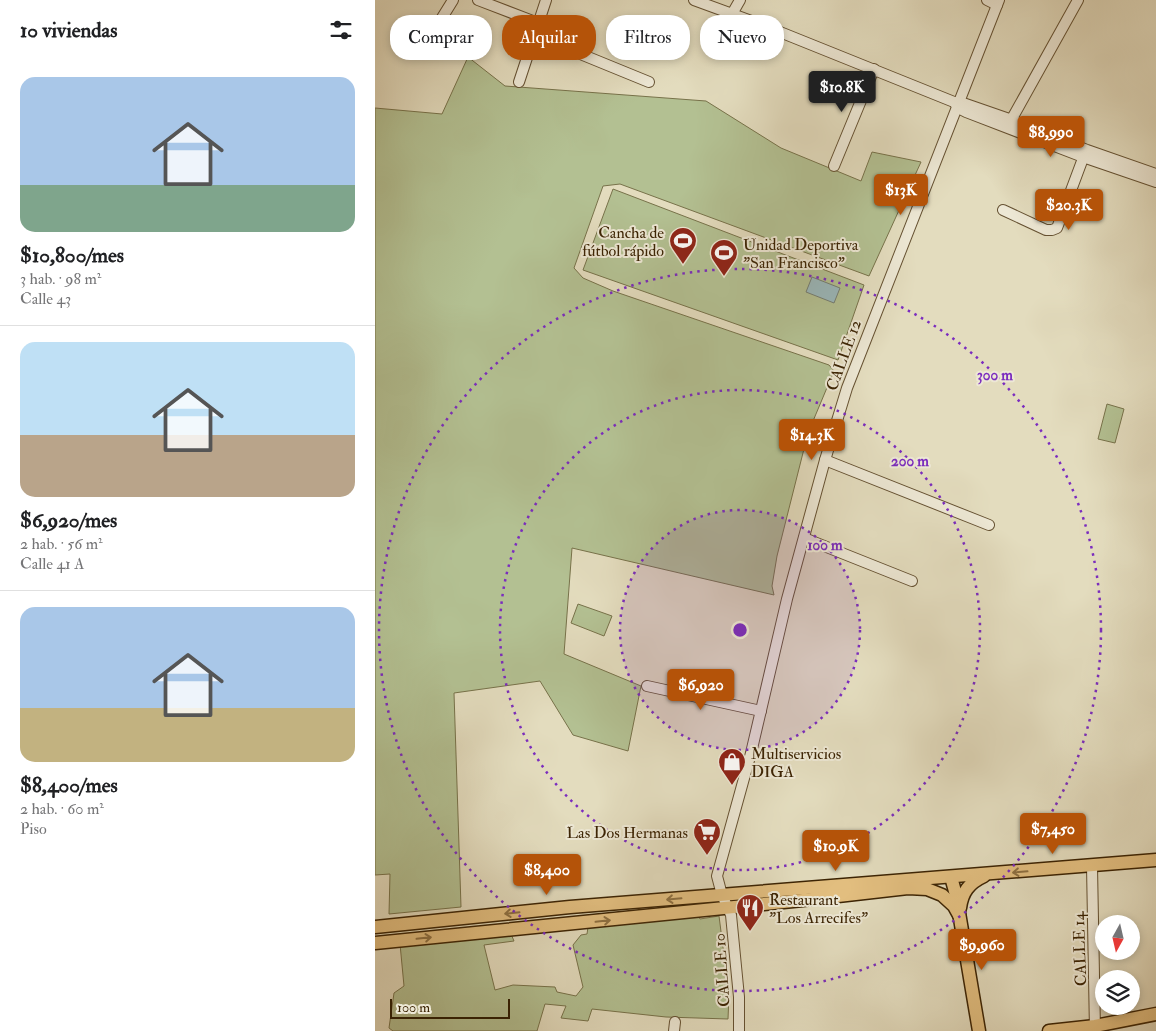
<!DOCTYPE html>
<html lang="es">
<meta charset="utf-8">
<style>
:root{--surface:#fff;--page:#f2f2f2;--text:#202124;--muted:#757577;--line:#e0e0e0;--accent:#b45309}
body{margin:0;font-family:"IM FELL Double Pica",serif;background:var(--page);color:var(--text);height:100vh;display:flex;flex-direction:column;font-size:19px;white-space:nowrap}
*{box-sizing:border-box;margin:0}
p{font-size:16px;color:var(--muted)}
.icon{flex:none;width:28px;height:28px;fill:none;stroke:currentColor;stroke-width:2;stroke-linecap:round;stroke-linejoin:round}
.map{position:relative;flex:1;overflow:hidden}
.details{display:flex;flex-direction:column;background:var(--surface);width:375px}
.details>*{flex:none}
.hud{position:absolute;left:15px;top:15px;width:475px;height:45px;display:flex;gap:10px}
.needle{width:32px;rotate:188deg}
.tools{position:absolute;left:720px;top:915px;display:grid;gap:10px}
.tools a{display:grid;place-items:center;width:45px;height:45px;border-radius:50%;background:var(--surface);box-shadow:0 2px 8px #0003;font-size:25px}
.scale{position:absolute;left:15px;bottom:12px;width:120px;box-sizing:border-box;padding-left:5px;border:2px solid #3b2303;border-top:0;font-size:14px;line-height:18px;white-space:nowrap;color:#3b2303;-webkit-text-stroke:4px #ede8d5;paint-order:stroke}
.price{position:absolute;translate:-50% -42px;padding:0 11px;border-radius:5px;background:var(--accent);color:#fff;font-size:16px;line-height:32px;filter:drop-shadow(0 1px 2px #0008)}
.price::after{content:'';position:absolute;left:50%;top:30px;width:15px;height:11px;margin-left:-8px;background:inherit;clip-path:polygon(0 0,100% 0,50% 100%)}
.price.active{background:#222;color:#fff}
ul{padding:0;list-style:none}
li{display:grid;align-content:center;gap:10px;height:265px;padding:0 20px}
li+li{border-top:1px solid var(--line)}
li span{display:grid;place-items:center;height:155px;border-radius:15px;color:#555}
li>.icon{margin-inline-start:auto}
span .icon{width:90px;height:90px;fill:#fffc;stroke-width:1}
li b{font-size:21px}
h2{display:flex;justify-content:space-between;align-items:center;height:60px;padding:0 20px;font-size:21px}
.tag{padding:0 18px;border-radius:20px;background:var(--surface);box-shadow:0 2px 8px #0003;font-size:18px;line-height:45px}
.tag.active{background:var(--accent);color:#fff}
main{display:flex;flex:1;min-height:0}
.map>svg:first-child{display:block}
</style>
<main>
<section class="details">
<h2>10 viviendas<svg class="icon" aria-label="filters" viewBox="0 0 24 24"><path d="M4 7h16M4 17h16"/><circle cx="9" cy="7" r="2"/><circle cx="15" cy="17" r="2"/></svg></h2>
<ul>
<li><span style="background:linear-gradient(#a9c7e8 70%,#7fa58c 0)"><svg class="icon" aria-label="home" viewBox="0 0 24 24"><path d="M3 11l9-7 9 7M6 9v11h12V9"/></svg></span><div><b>$10,800/mes</b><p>3 hab. · 98 m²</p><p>Calle 43</p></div></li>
<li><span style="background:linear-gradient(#bfe0f5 60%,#b9a48a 0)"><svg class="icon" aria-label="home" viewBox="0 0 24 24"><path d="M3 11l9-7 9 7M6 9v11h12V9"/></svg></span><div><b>$6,920/mes</b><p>2 hab. · 56 m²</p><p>Calle 41 A</p></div></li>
<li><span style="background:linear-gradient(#a9c7e8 65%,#c2b280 0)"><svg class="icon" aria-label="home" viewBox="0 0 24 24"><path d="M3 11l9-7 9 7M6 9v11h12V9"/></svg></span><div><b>$8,400/mes</b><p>2 hab. · 60 m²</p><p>Piso</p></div></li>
</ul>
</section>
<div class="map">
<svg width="781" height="1031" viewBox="0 0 781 1031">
<rect width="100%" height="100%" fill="#e3dcbe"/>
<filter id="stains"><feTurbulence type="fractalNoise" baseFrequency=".004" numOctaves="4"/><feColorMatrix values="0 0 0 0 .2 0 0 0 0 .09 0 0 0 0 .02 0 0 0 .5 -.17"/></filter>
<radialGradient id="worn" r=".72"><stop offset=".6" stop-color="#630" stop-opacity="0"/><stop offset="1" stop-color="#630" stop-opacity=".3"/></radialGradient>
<!-- green -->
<g fill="#b3c092" stroke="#77724a">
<path d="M93 57 130 86 331 101 406 148 486 181 497 152 546 162 494 276 245 184 228 186 199 268 208 278 238 291 454 365 459 371 433 433 402 556 397 586 399 595 197 548 189 654 266 686 253 751 198 735 165 681 79 693 86 907 14 914 15 874 0 875V108L67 114Z"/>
<path d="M238 189 489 285 463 360 208 270Z"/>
<path d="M732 404 749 409 740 443 723 439Z"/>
<path d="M203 604 237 616 229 636 196 623Z"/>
<path d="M322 914 325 919 344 916 354 994 353 1019 291 1017 217 1009 213 1021 186 1018 191 1006 170 1004 162 1031H18L14 1028 19 993 29 986 25 944 136 934 139 941 109 945 120 990 138 985 180 987 182 992 201 996 208 987 198 945 206 935 212 934 213 927Z"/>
</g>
<!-- water -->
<path fill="#9ab9bd" stroke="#747d73" d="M437 277 465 288 459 303 431 292Z"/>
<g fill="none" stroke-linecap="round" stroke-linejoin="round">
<defs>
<g id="minor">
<path d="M103 0 163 23"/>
<path d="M319 0 390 26 579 102H585L637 120 712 150 781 174"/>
<path d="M612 0 622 5"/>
<path d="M357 14 365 0"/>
<path d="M159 35 274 82"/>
<path d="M52 42 78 0"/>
<path d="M144 82 171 0"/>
<path d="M580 103 583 108 591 112 708 157 781 182"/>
<path d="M634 124 703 0"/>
<path d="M459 166 499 69"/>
<path d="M628 210 671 230H677L682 228 710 153"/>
<path d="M450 460 614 525"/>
<path d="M429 538 537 581"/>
<path d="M272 686 386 711"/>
<path d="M717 866 720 1031"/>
<path d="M299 1031 300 1022"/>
<path d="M364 1031V997L356 915 347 895 342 876 376 753 412 599 450 460 472 388 624 0"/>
</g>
<g id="major">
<path d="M576 877 581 895 604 1031"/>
<path d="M585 908C587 892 594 883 609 876"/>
<path d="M0 927 195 907 781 860"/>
<path d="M0 943 428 900 533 888 552 889 567 895 579 906 584 915"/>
<path d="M674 1031 720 1026 781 1014"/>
</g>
</defs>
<!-- minor casing -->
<use href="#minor" stroke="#655132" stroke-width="12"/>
<!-- major casing -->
<use href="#major" stroke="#3b2303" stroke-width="15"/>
<!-- minor -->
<use href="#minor" stroke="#ede8d5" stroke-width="10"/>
<!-- major -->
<use href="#major" stroke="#e2be7f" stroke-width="12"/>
</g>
<!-- one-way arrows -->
<defs><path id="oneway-shaft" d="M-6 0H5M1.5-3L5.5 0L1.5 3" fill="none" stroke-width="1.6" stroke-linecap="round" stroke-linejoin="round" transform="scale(1.25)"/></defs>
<g stroke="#8e7041">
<use href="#oneway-shaft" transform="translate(645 872) rotate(175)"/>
<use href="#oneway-shaft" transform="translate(299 899) rotate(175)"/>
<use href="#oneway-shaft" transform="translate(137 913) rotate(174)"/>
<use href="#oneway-shaft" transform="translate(228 921) rotate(-6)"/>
<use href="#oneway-shaft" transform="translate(49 938) rotate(-6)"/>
</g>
<!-- distance rings -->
<circle cx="365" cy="630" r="120" fill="#7b2cbf" fill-opacity=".12"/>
<g fill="none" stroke="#7b2cbf" stroke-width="2.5" stroke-dasharray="2.5 5">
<circle cx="365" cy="630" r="120"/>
<circle cx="365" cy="630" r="240"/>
<circle cx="365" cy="630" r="361"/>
</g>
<!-- icons -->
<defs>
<symbol id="stadium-pin" viewBox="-11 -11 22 30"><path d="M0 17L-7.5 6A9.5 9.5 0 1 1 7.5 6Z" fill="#8f2418" stroke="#ede8d5"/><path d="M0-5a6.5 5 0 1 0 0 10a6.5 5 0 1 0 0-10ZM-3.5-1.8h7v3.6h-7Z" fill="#fff"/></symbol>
<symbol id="shop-pin" viewBox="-11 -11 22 30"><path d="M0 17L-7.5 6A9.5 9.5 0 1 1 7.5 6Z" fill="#8f2418" stroke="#ede8d5"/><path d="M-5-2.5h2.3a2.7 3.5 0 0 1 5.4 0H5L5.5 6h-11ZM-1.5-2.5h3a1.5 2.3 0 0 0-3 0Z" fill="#fff"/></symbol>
<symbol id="supermarket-pin" viewBox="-11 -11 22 30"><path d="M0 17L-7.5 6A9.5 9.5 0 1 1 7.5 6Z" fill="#8f2418" stroke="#ede8d5"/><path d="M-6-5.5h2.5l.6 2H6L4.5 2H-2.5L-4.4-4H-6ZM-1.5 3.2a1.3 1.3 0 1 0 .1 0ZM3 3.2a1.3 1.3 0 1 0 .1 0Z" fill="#fff"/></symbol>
<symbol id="restaurant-pin" viewBox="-11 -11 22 30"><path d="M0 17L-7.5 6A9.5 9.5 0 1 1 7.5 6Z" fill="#8f2418" stroke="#ede8d5"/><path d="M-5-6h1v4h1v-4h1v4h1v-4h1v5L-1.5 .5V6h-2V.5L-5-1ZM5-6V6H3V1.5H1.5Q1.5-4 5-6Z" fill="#fff"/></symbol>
</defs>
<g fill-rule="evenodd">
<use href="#stadium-pin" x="292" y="225" width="32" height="43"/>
<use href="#stadium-pin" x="333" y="237" width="32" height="43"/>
<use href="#shop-pin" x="341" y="746" width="32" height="43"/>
<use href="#supermarket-pin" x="316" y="816" width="32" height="43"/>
<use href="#restaurant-pin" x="359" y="892" width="32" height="43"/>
</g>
<g text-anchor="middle" stroke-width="4" stroke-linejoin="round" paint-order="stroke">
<!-- poi labels -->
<g font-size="16" fill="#3b2303" stroke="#ede8d5" text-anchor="start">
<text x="289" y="238" text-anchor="end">Cancha de<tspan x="289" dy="18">fútbol rápido</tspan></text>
<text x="368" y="250">Unidad Deportiva<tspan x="368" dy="18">"San Francisco"</tspan></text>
<text x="376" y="759">Multiservicios<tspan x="376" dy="18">DIGA</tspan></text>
<text x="313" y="838" text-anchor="end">Las Dos Hermanas</text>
<text x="394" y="905">Restaurant<tspan x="394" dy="18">"Los Arrecifes"</tspan></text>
</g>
<!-- street labels -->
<g font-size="16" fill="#3b2303" stroke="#ede8d5">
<text transform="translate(468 355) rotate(-70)" y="6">CALLE 12</text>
<text transform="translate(704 949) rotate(-92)" y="6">CALLE 14</text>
<text transform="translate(346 970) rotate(-94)" y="6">CALLE 10</text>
</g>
</g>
<circle cx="365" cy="630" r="8" fill="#7b2cbf" stroke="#ede8d5" stroke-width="2.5"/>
<g font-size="15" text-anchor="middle" font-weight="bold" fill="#7b2cbf" stroke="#ede8d5" stroke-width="4" stroke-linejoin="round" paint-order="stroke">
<text x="620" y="380">300 m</text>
<text x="535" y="466">200 m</text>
<text x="450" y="550">100 m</text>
</g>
<rect width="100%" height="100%" filter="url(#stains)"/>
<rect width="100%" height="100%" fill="url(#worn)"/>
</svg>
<div class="tools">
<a><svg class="needle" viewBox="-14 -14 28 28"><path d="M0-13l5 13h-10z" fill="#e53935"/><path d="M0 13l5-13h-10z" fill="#757577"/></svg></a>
<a><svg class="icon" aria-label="layers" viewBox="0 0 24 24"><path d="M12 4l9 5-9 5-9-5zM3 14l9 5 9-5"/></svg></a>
</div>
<div class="scale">100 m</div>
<b class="price active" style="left:467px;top:113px">$10.8K</b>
<b class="price" style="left:676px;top:158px">$8,990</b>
<b class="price" style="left:526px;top:216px">$13K</b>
<b class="price" style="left:694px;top:231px">$20.3K</b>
<b class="price" style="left:437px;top:461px">$14.3K</b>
<b class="price" style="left:326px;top:711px">$6,920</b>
<b class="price" style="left:678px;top:855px">$7,450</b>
<b class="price" style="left:461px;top:872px">$10.9K</b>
<b class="price" style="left:172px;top:896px">$8,400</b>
<b class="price" style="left:607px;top:971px">$9,960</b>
<div class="hud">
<a class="tag">Comprar</a>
<a class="tag active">Alquilar</a>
<a class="tag">Filtros</a>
<a class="tag">Nuevo</a>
</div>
</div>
</main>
